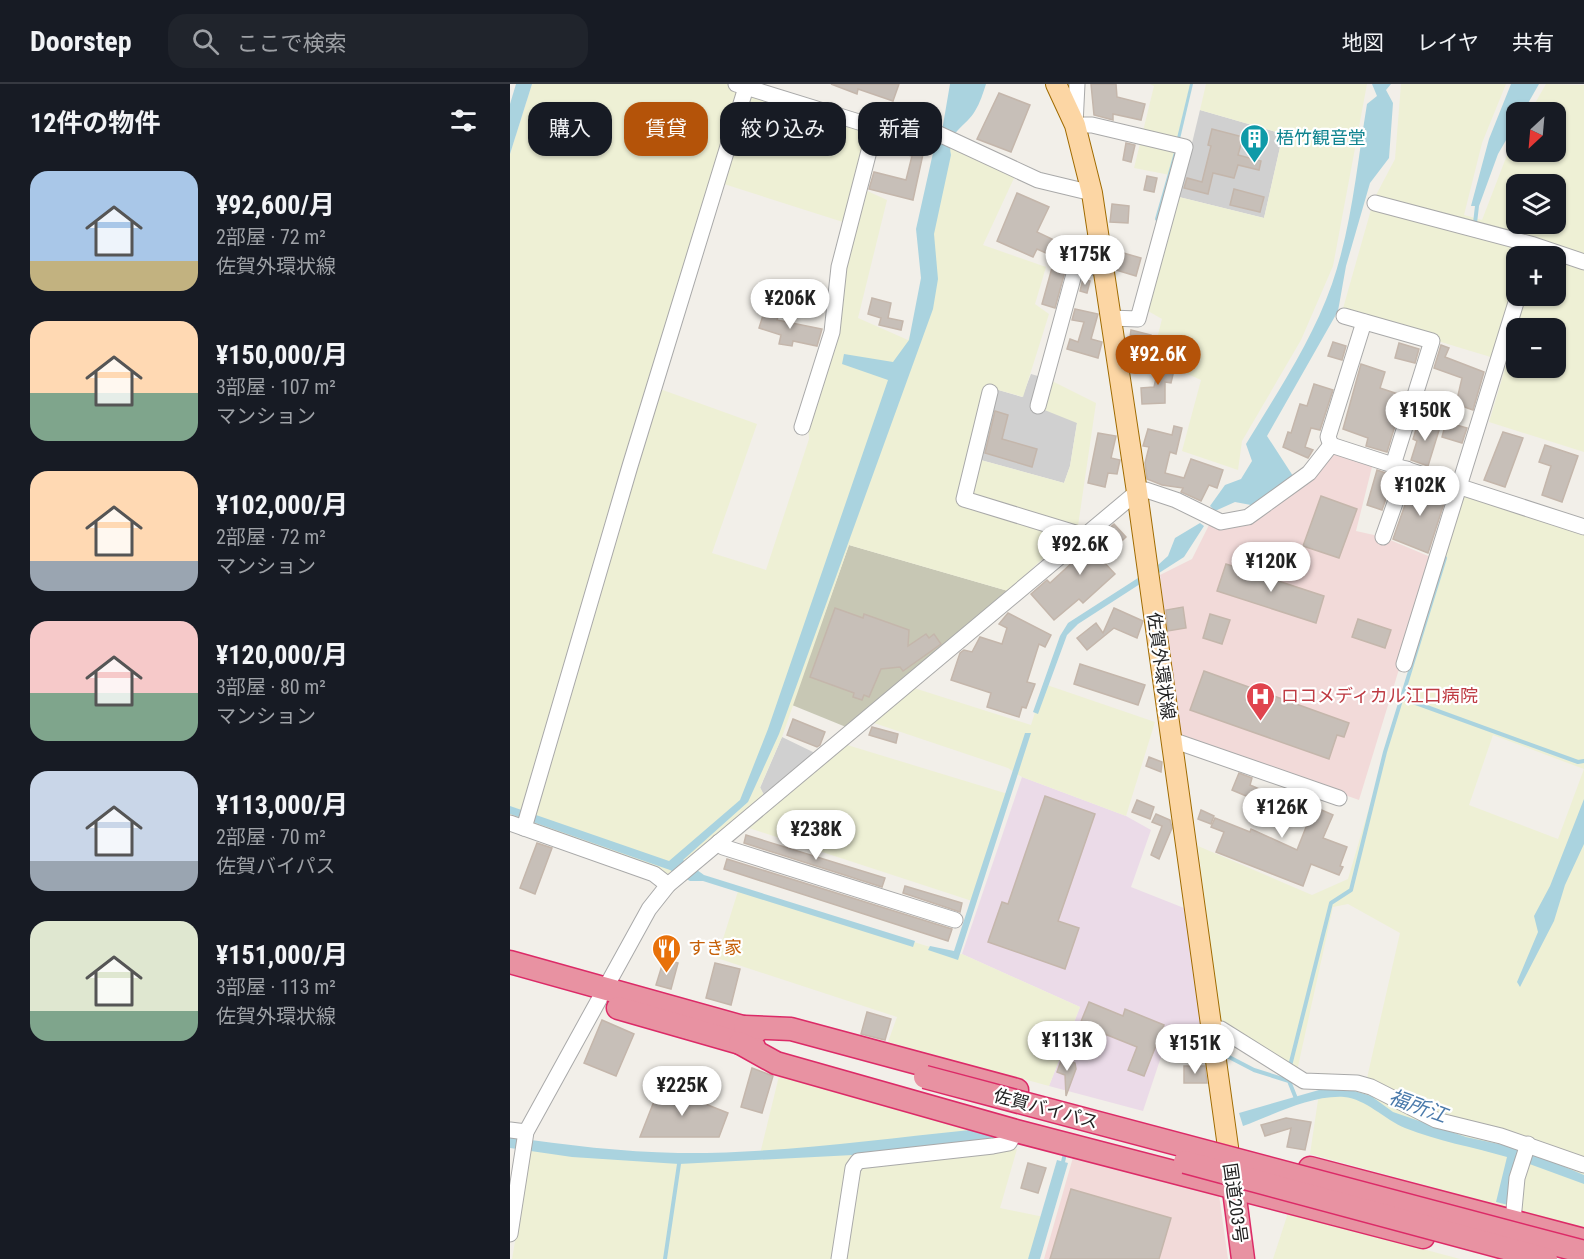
<!DOCTYPE html>
<html lang="ja">
<meta charset="utf-8">
<style>
:root{--surface:#171b24;--page:#20242c;--text:#f1f3f6;--muted:#9ea1a6;--line:#363941;--accent:#b45309}
body{margin:0;font-family:"Roboto Condensed","Noto Sans JP",sans-serif;background:var(--page);color:var(--text);height:100vh;display:flex;flex-direction:column;font-size:22px;white-space:nowrap}
*{box-sizing:border-box;margin:0}
p{font-size:20px;color:var(--muted)}
.icon{flex:none;width:33px;height:33px;fill:none;stroke:currentColor;stroke-width:2;stroke-linecap:round;stroke-linejoin:round}
.map{position:relative;flex:1;overflow:hidden}
.sheet{display:flex;flex-direction:column;background:var(--surface);width:510px}
.sheet>*{flex:none}
.hud{position:absolute;left:18px;top:18px;width:570px;height:54px;display:flex;gap:12px}
.needle{width:39px;rotate:206deg}
.tools{position:absolute;left:996px;top:18px;display:grid;gap:12px}
.tools a{display:grid;place-items:center;width:60px;height:60px;border-radius:12px;background:var(--surface);box-shadow:0 2px 4px #0004;font-size:30px}
.price{position:absolute;translate:-50% -51px;padding:0 14px;border-radius:21px;background:#fff;color:#222;font-size:20px;line-height:39px;filter:drop-shadow(0 2px 3px #0008)}
.price::after{content:'';position:absolute;left:50%;top:36px;width:18px;height:14px;margin-left:-9px;background:inherit;clip-path:polygon(0 0,100% 0,50% 100%)}
.price.on{background:var(--accent);color:#fff}
ul{padding:0;list-style:none}
li{display:flex;align-items:center;gap:18px;height:150px;padding:0 30px}
li span{display:grid;place-items:center;flex:none;width:168px;height:120px;border-radius:18px;color:#555}
li>.icon{margin-inline-start:auto}
span .icon{width:72px;height:72px;fill:#fffc;stroke-width:1}
li b{font-size:26px}
h2{display:flex;justify-content:space-between;align-items:center;height:72px;padding:0 30px;font-size:26px}
.pill{padding:0 21px;border-radius:18px;background:var(--surface);box-shadow:0 2px 4px #0004;font-size:21px;line-height:54px}
.pill.on{background:var(--accent);color:#fff}
header{display:flex;align-items:center;gap:36px;box-sizing:border-box;height:84px;padding:0 30px;background:var(--surface);border-bottom:2px solid var(--line)}
header strong{font-size:28px}
nav{display:flex;gap:33px;margin-inline-start:auto;font-size:21px}
.search{width:420px;height:54px;background:var(--page);display:flex;align-items:center;gap:15px;box-sizing:border-box;padding:0 21px;border-radius:18px;color:var(--muted);font-size:22px}
main{display:flex;flex:1;min-height:0}
.map>svg:first-child{display:block}
</style>
<header>
<strong>Doorstep</strong>
<div class="search"><svg class="icon" aria-label="search" viewBox="0 0 24 24"><circle cx="10" cy="10" r="6"/><path d="M15 15l6 6"/></svg>ここで検索</div>
<nav><a>地図</a><a>レイヤ</a><a>共有</a></nav>
</header>
<main>
<section class="sheet">
<h2>12件の物件<svg class="icon" aria-label="filters" viewBox="0 0 24 24"><path d="M4 7h16M4 17h16"/><circle cx="9" cy="7" r="2"/><circle cx="15" cy="17" r="2"/></svg></h2>
<ul>
<li><span style="background:linear-gradient(#a9c7e8 75%,#c2b280 0)"><svg class="icon" aria-label="home" viewBox="0 0 24 24"><path d="M3 11l9-7 9 7M6 9v11h12V9"/></svg></span><div><b>¥92,600/月</b><p>2部屋 · 72 m²</p><p>佐賀外環状線</p></div></li>
<li><span style="background:linear-gradient(#ffd9b3 60%,#7fa58c 0)"><svg class="icon" aria-label="home" viewBox="0 0 24 24"><path d="M3 11l9-7 9 7M6 9v11h12V9"/></svg></span><div><b>¥150,000/月</b><p>3部屋 · 107 m²</p><p>マンション</p></div></li>
<li><span style="background:linear-gradient(#ffd9b3 75%,#9aa5b1 0)"><svg class="icon" aria-label="home" viewBox="0 0 24 24"><path d="M3 11l9-7 9 7M6 9v11h12V9"/></svg></span><div><b>¥102,000/月</b><p>2部屋 · 72 m²</p><p>マンション</p></div></li>
<li><span style="background:linear-gradient(#f6c9c9 60%,#7fa58c 0)"><svg class="icon" aria-label="home" viewBox="0 0 24 24"><path d="M3 11l9-7 9 7M6 9v11h12V9"/></svg></span><div><b>¥120,000/月</b><p>3部屋 · 80 m²</p><p>マンション</p></div></li>
<li><span style="background:linear-gradient(#c9d6e8 75%,#9aa5b1 0)"><svg class="icon" aria-label="home" viewBox="0 0 24 24"><path d="M3 11l9-7 9 7M6 9v11h12V9"/></svg></span><div><b>¥113,000/月</b><p>2部屋 · 70 m²</p><p>佐賀バイパス</p></div></li>
<li><span style="background:linear-gradient(#dfe7d0 75%,#7fa58c 0)"><svg class="icon" aria-label="home" viewBox="0 0 24 24"><path d="M3 11l9-7 9 7M6 9v11h12V9"/></svg></span><div><b>¥151,000/月</b><p>3部屋 · 113 m²</p><p>佐賀外環状線</p></div></li>
</ul>
</section>
<div class="map">
<svg width="1074" height="1175" viewBox="0 0 1074 1175">
<rect width="100%" height="100%" fill="#f2efe9"/>
<!-- commercial -->
<g fill="#f2dad9">
<path d="M826 367 863 379 846 447 873 453 923 474 849 716 669 653 650 491 682 475 700 439 712 442 804 393Z"/>
<path d="M564 1070 698 1104 709 1111 718 1175H534Z"/>
</g>
<!-- industrial -->
<path fill="#ebdbe8" d="M512 693 616 732 641 746 621 803 679 826 696 951 656 958 633 1027 539 1002 570 923 452 870Z"/>
<!-- religious -->
<g fill="#d0d0d0">
<path d="M690 26 773 50 754 134 669 113Z"/>
<path d="M521 290 538 295 567 339 560 382 554 399 467 375 485 305 512 313Z"/>
<path d="M272 653 305 669 254 711 250 704Z"/>
</g>
<!-- construction -->
<path fill="#c7c7b4" d="M339 461 498 507 336 643 282 621Z"/>
<!-- farmland -->
<g fill="#eef0d5" fill-rule="evenodd">
<path d="M22 0H244L369 39 353 105 377 116 348 234 398 256 416 212 434 57 505 92 473 161 536 183 525 220 539 230 513 313 485 305 467 375 554 399 560 382 567 339 532 325 538 295 586 319 568 442 498 507 339 461 272 653 250 703 254 711 158 790 0 734V70ZM214 100 336 139 298 336 299 355 256 486 202 469 247 340 150 305Z"/>
<path d="M640 0H681L660 91 624 84 644 2Z"/>
<path d="M696 0H857L823 182 791 256 732 357 728 386 672 367 691 296 642 274 652 235 638 227 669 113 754 134 773 50 690 26Z"/>
<path d="M891 0H996L972 59 954 131 972 136 997 71 1006 53V68H1046V28H1020L1036 0 1074 1V368L979 338 997 278 832 228 864 115 885 75ZM1006 100H1046V140H1006ZM1006 172H1046V212H1006ZM1006 244H1046V284H1006Z"/>
<path d="M952 409 1074 448V1144L800 1070 812 989 857 994 890 849 838 820 823 823 787 987 710 940 688 762 802 811 838 795ZM983 651 1074 685 1048 755 959 721Z"/>
<path d="M534 600 645 638 616 732 512 693 498 684 361 638 404 604 521 641Z"/>
<path d="M334 660 498 710 462 817 239 744Z"/>
<path d="M229 804 446 871 452 870 570 923 539 1002 378 958 387 933 207 874Z"/>
<path d="M269 992 456 1042 462 1054 507 1065 490 1124 534 1133 523 1175H2L21 1065 249 1074Z"/>
<path d="M778 1129 950 1175H763Z"/>
</g>
<!-- water -->
<g fill="#aad3df">
<path d="M6 0H22L0 70V20Z"/>
<path d="M440 0H476C473 9 470 19 465 27 455 44 436 48 441 71L424 150 428 195 423 225 269 650 238 718 173 776 194 791 405 857 403 863 193 797H180L160 786 0 730V722L159 777 230 716 258 645 378 296 332 280 334 270 383 278 399 256 411 194 406 145 425 60 433 41Z"/>
<path d="M680 0H683L670 55 667 54Z"/>
<path d="M862 0H881L876 6 883 19 879 74 860 99 836 182 828 227 757 352 783 392 741 421 725 418 705 427 700 422 715 401 731 395 742 377 736 360C767 309 802 257 822 200 842 142 847 80 857 20L867 12Z"/>
<path d="M1001 0H1029L1013 28H1006V39L988 70 969 122H961L979 55Z"/>
<path d="M690 439 694 442 674 473 649 489 648 481 658 472 665 454Z"/>
<path d="M628 494 630 500 568 540 557 551 528 630 523 628 550 552 558 539Z"/>
<path d="M515 649H521L448 876 418 866 420 862 444 867Z"/>
<path d="M1074 715V760L1055 801 1044 837 1010 903 1007 898 1028 848 1024 832 1040 802Z"/>
<path d="M816 1004 841 1006 861 1012 883 1028 956 1053 1012 1065 1074 1091V1100L1006 1075 998 1121 986 1118 997 1073C963 1063 927 1057 895 1044 874 1035 856 1015 834 1013 801 1011 763 1031 733 1042L729 1029Z"/>
<path d="M460 1046 488 1054 454 1061 343 1071 169 1080 62 1073 0 1064V1053C56 1061 112 1068 168 1069 266 1070 363 1056 460 1046Z"/>
<path d="M547 1076 558 1079 530 1175H518Z"/>
</g>
<g fill="none" stroke-linecap="round" stroke-linejoin="round">
<!-- stream -->
<g stroke="#aad3df" stroke-width="4">
<path d="M967 122 965 139 968 140"/>
<path d="M647 135 667 65"/>
<path d="M892 614 1068 678 1074 677"/>
<path d="M719 973 744 986 779 997 787 1017"/>
<path d="M780 982 821 819 841 806 875 668 935 474"/>
<path d="M553 1078 555 1069"/>
<path d="M155 1175 169 1080"/>
</g>
</g>
<!-- building -->
<g fill="#c7bfb8" stroke="#c4b6ab" stroke-width="1.5">
<path d="M321 0H389L383 17 348 5 347 10Z"/>
<path d="M581 0H606L607 13 635 20 631 36 603 30V36L584 31Z"/>
<path d="M489 9 520 21 501 68 467 55Z"/>
<path d="M702 45 733 53 728 71 751 77 749 86 728 81 724 94 703 89 698 110 674 104 677 94 692 98 701 62 698 61Z"/>
<path d="M385 53 415 61 403 116 359 105 364 88 396 96 402 72 382 67Z"/>
<path d="M616 59 625 61 621 78 613 76Z"/>
<path d="M637 92 647 94 644 108 634 106Z"/>
<path d="M724 105 754 113 750 128 720 121Z"/>
<path d="M507 109 539 123 527 148 548 158 573 162 570 173 561 175 557 180 545 224 532 220 545 173 527 165 523 173 487 157Z"/>
<path d="M602 120 619 122 618 139 600 138Z"/>
<path d="M610 168 631 174 626 192 606 186Z"/>
<path d="M573 195 580 197 577 209 570 207Z"/>
<path d="M362 214 381 219 378 234 393 237 391 246 369 241 371 234 358 230Z"/>
<path d="M255 225 269 230 267 236 312 245 307 262 283 257 282 262 269 260 271 251 249 244Z"/>
<path d="M565 225 588 230 581 255 592 258 588 274 557 265 560 255 568 258 574 238 562 236Z"/>
<path d="M621 246 641 251 636 272 618 268Z"/>
<path d="M823 258 836 262 832 276 818 272Z"/>
<path d="M889 259 909 265 905 279 885 274Z"/>
<path d="M931 261 939 264 935 273 974 288 963 326 946 320 952 294 924 284Z"/>
<path d="M651 273 654 274V284L664 286 661 299 655 298V319L632 320 631 304 644 303Z"/>
<path d="M851 280 875 288 870 304 894 312 877 368 856 362 858 354 833 345Z"/>
<path d="M804 300 823 306 810 346 801 344 795 363 803 366 798 374 773 363 778 348 781 349 790 320 797 322Z"/>
<path d="M485 327 498 331 492 355 527 365 522 383 475 369Z"/>
<path d="M909 336 930 343 918 382 901 376 907 357 903 355Z"/>
<path d="M936 338 957 344 952 359 932 353Z"/>
<path d="M664 342 672 344 666 370 660 368 655 389 674 394 681 375 713 386 707 404 699 401 691 417 671 408 673 404 652 401 637 395 635 379 639 363 633 362 638 345 662 351Z"/>
<path d="M993 348 1013 354 995 403 974 396Z"/>
<path d="M588 349 606 352 601 374 610 376 607 390 598 389 595 403 578 399Z"/>
<path d="M1035 361 1068 372 1052 418 1032 411 1041 382 1029 378Z"/>
<path d="M867 386 884 392 872 426 857 421Z"/>
<path d="M903 398 937 410 918 469 883 455Z"/>
<path d="M811 412 847 425 829 474 793 462Z"/>
<path d="M604 440 616 453 592 476 605 490 573 519 569 515 544 536 521 510 537 496 540 499Z"/>
<path d="M716 480 814 512 806 539 707 507Z"/>
<path d="M673 523 676 544 658 547 656 526Z"/>
<path d="M325 524 353 534 354 530 399 546 398 562 416 550 419 554 424 550 431 560 393 587 390 583 371 585 359 613 354 611 352 616 343 613 344 609 300 593Z"/>
<path d="M604 524 633 537 627 554 604 544 577 566 567 554 586 539 593 549Z"/>
<path d="M498 529 541 551 535 563 529 560 517 598 525 600 516 624 512 623 509 633 477 623 481 609 441 596 450 569 454 566 462 568 470 553 492 560 497 544 489 540Z"/>
<path d="M700 530 720 536 712 560 693 554Z"/>
<path d="M848 535 881 546 875 564 842 553Z"/>
<path d="M570 580 635 601 628 621 564 600Z"/>
<path d="M694 587 839 639 834 653 827 651 819 675 680 626Z"/>
<path d="M283 635 315 648 310 661 307 663 277 651Z"/>
<path d="M362 643 388 650 386 659 359 651Z"/>
<path d="M639 673 652 678 651 688 636 682Z"/>
<path d="M729 689 742 694 740 701 775 716 777 711 823 731 813 754 837 763 830 782 833 783 829 791 801 780 793 802 706 768 714 748 701 743 705 734 740 748 741 745 787 766 798 738 722 706Z"/>
<path d="M535 712 585 730 548 837 569 844 555 885 478 858 492 818 498 820Z"/>
<path d="M627 716 644 723 640 735 622 728Z"/>
<path d="M691 726 704 732 701 740 688 735Z"/>
<path d="M646 730 660 736 662 744 649 775 641 771 652 742 642 738Z"/>
<path d="M236 751 375 794 372 803 234 759Z"/>
<path d="M27 759 42 764 25 810 10 804Z"/>
<path d="M217 775 442 845 438 857 214 785Z"/>
<path d="M395 802 452 819 450 828 393 809Z"/>
<path d="M154 875 168 879 161 905 146 901Z"/>
<path d="M205 879 230 885 221 921 196 914Z"/>
<path d="M579 918 613 932 615 925 654 941 634 992 618 986 627 963 570 940Z"/>
<path d="M357 928 381 935 375 956 351 950Z"/>
<path d="M92 936 124 950 106 992 74 979Z"/>
<path d="M552 974 565 979 566 985 556 1012 555 991 547 988Z"/>
<path d="M674 982H695L697 999H674Z"/>
<path d="M242 984 263 992 252 1029 231 1023Z"/>
<path d="M150 1002 218 1029 209 1053H130Z"/>
<path d="M776 1034 801 1038 795 1066 777 1063 781 1044 755 1052 751 1041Z"/>
<path d="M518 1079 536 1084 528 1109 511 1104Z"/>
<path d="M561 1105 661 1134 649 1175H540Z"/>
</g>
<g fill="none" stroke-linecap="round" stroke-linejoin="round">
<defs>
<g id="minor">
<path d="M226 0 352 39C370 40 383 33 401 37L528 96 582 109"/>
<path d="M567 0 565 41H582L675 63 628 235 600 234"/>
<path d="M865 119 1024 161 1074 178"/>
<path d="M834 232 922 257 883 381"/>
<path d="M480 308 454 415 575 452"/>
<path d="M528 322 566 183H593"/>
<path d="M292 343 322 248 329 183 366 40"/>
<path d="M821 361 818 353 854 238"/>
<path d="M873 453 897 385"/>
<path d="M894 580 1008 212"/>
<path d="M662 656 829 714"/>
<path d="M0 739 144 790 158 801"/>
<path d="M14 744 120 382 237 0"/>
<path d="M209 758 213 763 445 836"/>
<path d="M703 945H711L794 997 847 999 861 1003 926 1036 991 1052 1074 1081"/>
<path d="M0 1046 16 1048"/>
<path d="M1003 1136 1007 1094 1018 1060"/>
<path d="M0 1150 16 1048 139 825 158 801 627 408 636 406 666 416 711 438 738 433 799 389 821 361 1074 443"/>
<path d="M329 1175 343 1084 348 1077 483 1062 499 1059 506 1047"/>
</g>
<path id="major" d="M546 0 565 41 582 109 627 408 718 1063"/>
<g id="highway">
<path d="M0 878 247 947"/>
<path d="M108 924 244 963"/>
<path d="M235 943 281 945 507 1006"/>
<path d="M230 959 266 979 506 1047 913 1153"/>
<path d="M800 1084 1074 1156"/>
<path d="M722 1091 733 1175"/>
</g>
</defs>
<!-- minor casing -->
<use href="#minor" stroke="#a9a9a9" stroke-width="17"/>
<!-- major casing -->
<use href="#major" stroke="#a06b00" stroke-width="22"/>
<!-- highway casing -->
<use href="#highway" stroke="#dc2a67" stroke-width="25"/>
<!-- minor -->
<use href="#minor" stroke="#fff" stroke-width="15"/>
<!-- major -->
<use href="#major" stroke="#fcd6a4" stroke-width="20"/>
<!-- highway -->
<use href="#highway" stroke="#e892a2" stroke-width="22"/>
<defs>
<g id="highway-bridge">
<path d="M415 993 1074 1168"/>
<path d="M675 1078 1036 1175"/>
</g>
</defs>
<!-- highway-bridge casing -->
<use href="#highway-bridge" stroke="#dc2a67" stroke-width="25" stroke-linecap="butt"/>
<!-- highway-bridge -->
<use href="#highway-bridge" stroke="#e892a2" stroke-width="22"/>
</g>
<!-- icons -->
<defs>
<symbol id="building-pin" viewBox="-11 -11 22 30"><path d="M0 17L-7.5 6A9.5 9.5 0 1 1 7.5 6Z" fill="#0f9aa8" stroke="#fff"/><path d="M-4-6H4V6H1V3H-1V6H-4ZM-2.5-4.3h1.7v1.8h-1.7ZM.8-4.3h1.7v1.8H.8ZM-2.5-1h1.7V.8h-1.7ZM.8-1h1.7V.8H.8Z" fill="#fff"/></symbol>
<symbol id="hospital-pin" viewBox="-11 -11 22 30"><path d="M0 17L-7.5 6A9.5 9.5 0 1 1 7.5 6Z" fill="#e0444e" stroke="#fff"/><path d="M-5-5h3v3.5h4V-5h3V5h-3V1.5h-4V5h-3Z" fill="#fff"/></symbol>
<symbol id="restaurant-pin" viewBox="-11 -11 22 30"><path d="M0 17L-7.5 6A9.5 9.5 0 1 1 7.5 6Z" fill="#e8710a" stroke="#fff"/><path d="M-5-6h1v4h1v-4h1v4h1v-4h1v5L-1.5 .5V6h-2V.5L-5-1ZM5-6V6H3V1.5H1.5Q1.5-4 5-6Z" fill="#fff"/></symbol>
</defs>
<g fill-rule="evenodd">
<use href="#building-pin" x="728" y="38" width="33" height="45"/>
<use href="#hospital-pin" x="734" y="596" width="33" height="45"/>
<use href="#restaurant-pin" x="140" y="848" width="33" height="45"/>
</g>
<g text-anchor="middle" stroke-width="4.5" stroke-linejoin="round" paint-order="stroke">
<!-- culture labels -->
<g font-size="18" fill="#0d838f" stroke="#fff" text-anchor="start">
<text x="766" y="60">梧竹観音堂</text>
</g>
<!-- street labels -->
<g font-size="18" fill="#222" stroke="#fff">
<text transform="translate(651 582) rotate(82)" y="6">佐賀外環状線</text>
<text transform="translate(536 1025) rotate(15)" y="6">佐賀バイパス</text>
<text transform="translate(725 1119) rotate(82)" y="6">国道203号</text>
</g>
<!-- health labels -->
<g font-size="18" fill="#be3a42" stroke="#fff" text-anchor="start">
<text x="771" y="618">ロコメディカル江口病院</text>
</g>
<!-- food labels -->
<g font-size="18" fill="#c56008" stroke="#fff" text-anchor="start">
<text x="178" y="870">すき家</text>
</g>
<!-- water labels -->
<g font-size="20" font-style="italic" fill="#4a7aab" stroke="#fff">
<text transform="translate(908 1022) rotate(20)" y="7">福所江</text>
</g>
</g>
</svg>
<div class="tools">
<a><svg class="needle" viewBox="-14 -14 28 28"><path d="M0-13l5 13h-10z" fill="#e53935"/><path d="M0 13l5-13h-10z" fill="#9ea1a6"/></svg></a>
<a><svg class="icon" aria-label="layers" viewBox="0 0 24 24"><path d="M12 4l9 5-9 5-9-5zM3 14l9 5 9-5"/></svg></a>
<a>+</a>
<a>−</a>
</div>
<b class="price" style="left:575px;top:202px">¥175K</b>
<b class="price" style="left:280px;top:246px">¥206K</b>
<b class="price on" style="left:648px;top:302px">¥92.6K</b>
<b class="price" style="left:915px;top:358px">¥150K</b>
<b class="price" style="left:910px;top:433px">¥102K</b>
<b class="price" style="left:570px;top:492px">¥92.6K</b>
<b class="price" style="left:761px;top:509px">¥120K</b>
<b class="price" style="left:772px;top:755px">¥126K</b>
<b class="price" style="left:306px;top:777px">¥238K</b>
<b class="price" style="left:557px;top:988px">¥113K</b>
<b class="price" style="left:685px;top:991px">¥151K</b>
<b class="price" style="left:172px;top:1033px">¥225K</b>
<div class="hud">
<a class="pill">購入</a>
<a class="pill on">賃貸</a>
<a class="pill">絞り込み</a>
<a class="pill">新着</a>
</div>
</div>
</main>
